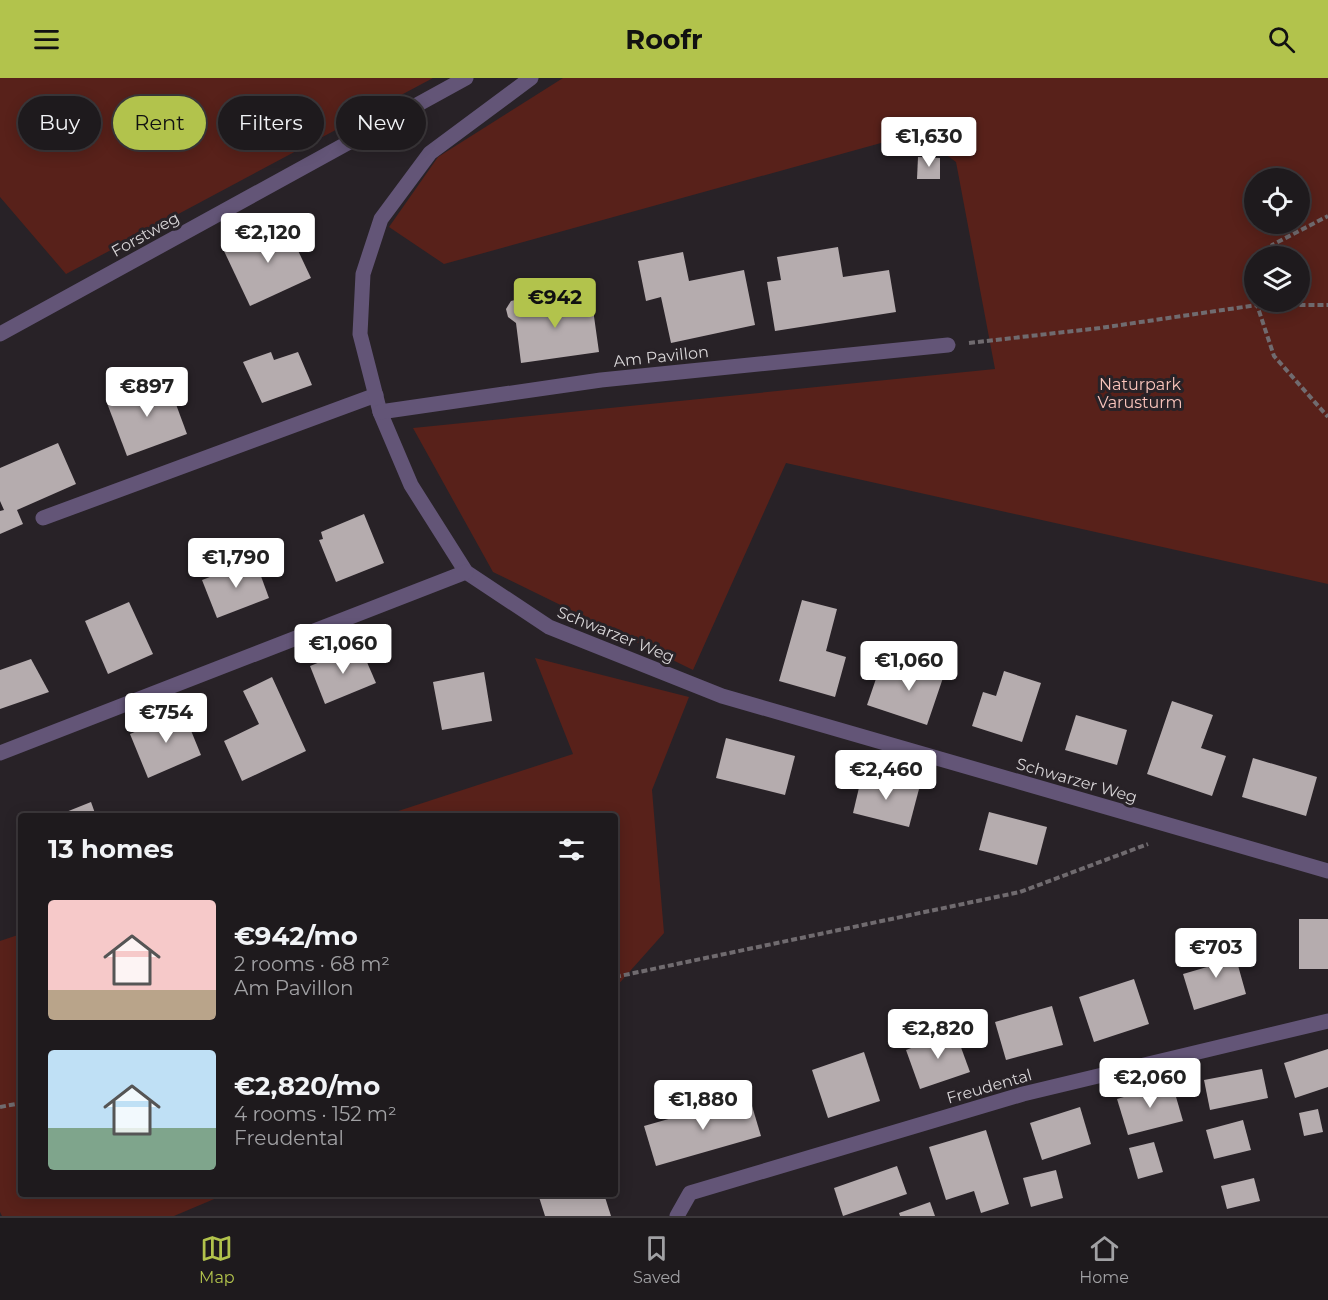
<!DOCTYPE html>
<meta charset="utf-8">
<style>
:root{--surface:#1e1a1d;--page:#262326;--text:#f1f3f6;--muted:#a1a1a4;--line:#3c383b;--accent:#b2c34c}
body{margin:0;font-family:Montserrat,sans-serif;background:var(--page);color:var(--text);height:100vh;display:flex;flex-direction:column;font-size:22px;white-space:nowrap}
*{box-sizing:border-box;margin:0}
p{font-size:20px;color:var(--muted)}
.icon{flex:none;width:33px;height:33px;fill:none;stroke:currentColor;stroke-width:2;stroke-linecap:round;stroke-linejoin:round}
.map{position:relative;flex:1;overflow:hidden}
.side{position:absolute;left:18px;top:735px;width:600px;height:384px;display:flex;flex-direction:column;background:var(--surface);border-radius:6px;box-shadow:0 3px 15px #0003,0 0 0 2px var(--line)}
.side>*{flex:none}
.top-card{position:absolute;left:18px;top:18px;width:600px;height:54px;display:flex;gap:12px}
.controls{position:absolute;left:1244px;top:90px;display:grid;gap:12px}
.controls a{display:grid;place-items:center;width:66px;height:66px;border-radius:50%;background:var(--surface);box-shadow:0 3px 15px #0003,0 0 0 2px var(--line);font-size:30px}
.price{position:absolute;translate:-50% -51px;padding:0 14px;border-radius:6px;background:#fff;color:#222;font-size:20px;line-height:39px;filter:drop-shadow(0 2px 3px #0008)}
.price::after{content:'';position:absolute;left:50%;top:36px;width:18px;height:14px;margin-left:-9px;background:inherit;clip-path:polygon(0 0,100% 0,50% 100%)}
.price.selected{background:var(--accent);color:#111}
ul{padding:0;list-style:none}
li{display:flex;align-items:center;gap:18px;height:150px;padding:0 30px}
li span{display:grid;place-items:center;flex:none;width:168px;height:120px;border-radius:6px;color:#555}
li>.icon{margin-inline-start:auto}
span .icon{width:72px;height:72px;fill:#fffc;stroke-width:1}
li b{font-size:26px}
h2{display:flex;justify-content:space-between;align-items:center;height:72px;padding:0 30px;font-size:26px}
.pill{padding:0 21px;border-radius:27px;background:var(--surface);box-shadow:0 3px 15px #0003,0 0 0 2px var(--line);font-size:21px;line-height:54px}
.pill.selected{background:var(--accent);color:#111}
header{display:flex;justify-content:space-between;align-items:center;height:78px;padding:0 30px;background:var(--accent);color:#111;font-size:27px;font-weight:700}
.tab-bar{display:flex;justify-content:space-around;align-items:center;height:84px;border-top:2px solid var(--line);background:var(--surface);font-size:16px;color:var(--muted)}
.tab-bar a{display:grid;justify-items:center;gap:3px}
.tab-bar .selected{color:var(--accent)}
.map>svg:first-child{display:block}
</style>
<header><svg class="icon" aria-label="menu" viewBox="0 0 24 24"><path d="M4 6h16M4 12h16M4 18h16"/></svg>Roofr<svg class="icon" aria-label="search" viewBox="0 0 24 24"><circle cx="10" cy="10" r="6"/><path d="M15 15l6 6"/></svg></header>
<div class="map">
<svg width="1328" height="1138" viewBox="0 0 1328 1138">
<rect width="100%" height="100%" fill="#282227"/>
<!-- green -->
<g fill="#58211a" fill-rule="evenodd">
<path d="M0 0H433L66 196 0 119Z"/>
<path d="M563 0H1328V506L786 385 693 592 493 494 413 350 995 291 956 84 917 55 444 186 389 149 438 79ZM1299 100V146H1254V100ZM1299 178V224H1254V178Z"/>
<path d="M535 580 689 619 652 712 664 855 615 910V738H383L573 676Z"/>
<path d="M21 856V1116H226L174 1138H2L0 1134V863Z"/>
</g>
<!-- building -->
<g fill="#b5acae">
<path d="M918 79 940 80V101H917Z"/>
<path d="M285 145 311 200 250 228 224 173Z"/>
<path d="M838 169 843 199 889 192 896 234 775 253 767 204 781 202 777 179Z"/>
<path d="M683 174 689 203 744 192 755 247 671 265 661 219 646 223 638 183Z"/>
<path d="M591 217 599 274 521 285 516 245 508 239 506 231 511 223 519 221 533 227Z"/>
<path d="M271 274 274 282 298 274 312 307 262 325 243 284Z"/>
<path d="M167 302 187 356 127 378 107 325Z"/>
<path d="M58 365 76 406 17 432 23 446 0 456V433L4 432 0 423V390Z"/>
<path d="M364 436 384 485 336 504 319 462 323 461 321 454Z"/>
<path d="M255 482 269 520 217 540 202 502Z"/>
<path d="M802 522 837 531 826 573 846 579 835 619 779 603Z"/>
<path d="M129 524 153 576 108 596 85 543Z"/>
<path d="M360 568 376 605 325 626 310 588Z"/>
<path d="M31 581 49 614 0 631V592Z"/>
<path d="M915 581 946 591 927 647 867 627 879 592 908 601Z"/>
<path d="M1004 593 1041 605 1022 664 972 648 983 614 996 618Z"/>
<path d="M484 594 492 643 442 652 433 604Z"/>
<path d="M272 599 306 673 242 703 224 663 259 646 243 613Z"/>
<path d="M1172 623 1213 637 1201 670 1226 678 1212 718 1147 696Z"/>
<path d="M183 633 201 677 148 700 130 656Z"/>
<path d="M1076 637 1127 652 1117 687 1065 672Z"/>
<path d="M726 660 795 678 785 717 716 700Z"/>
<path d="M1253 680 1317 699 1306 738 1242 719Z"/>
<path d="M862 697 919 711 909 749 853 735Z"/>
<path d="M91 724 96 738H56Z"/>
<path d="M989 734 1047 749 1037 787 979 772Z"/>
<rect x="1299" y="841" width="29" height="50"/>
<path d="M1232 866 1246 916 1194 932 1183 896 1207 889 1203 874Z"/>
<path d="M1134 901 1149 946 1094 964 1079 919Z"/>
<path d="M1052 928 1063 967 1006 982 995 944Z"/>
<path d="M955 953 970 994 920 1011 906 972Z"/>
<path d="M1328 971V1009L1295 1020 1284 985Z"/>
<path d="M864 974 880 1023 828 1040 812 992Z"/>
<path d="M1262 991 1268 1020 1210 1032 1204 1002Z"/>
<path d="M1172 1005 1183 1043 1128 1057 1117 1021Z"/>
<path d="M749 1018 761 1058 656 1088 644 1048Z"/>
<path d="M1080 1029 1091 1066 1042 1082 1030 1045Z"/>
<path d="M1318 1031 1323 1054 1304 1058 1299 1035Z"/>
<path d="M1243 1042 1251 1072 1214 1081 1206 1052Z"/>
<path d="M986 1052 1009 1126 981 1135 974 1113 946 1122 929 1069Z"/>
<path d="M1154 1064 1163 1094 1138 1101 1129 1070Z"/>
<path d="M897 1088 907 1116 843 1138 834 1110Z"/>
<path d="M1056 1092 1063 1120 1031 1129 1023 1100Z"/>
<path d="M1254 1100 1260 1123 1227 1131 1221 1108Z"/>
<path d="M538 1116H604L611 1138H545Z"/>
<path d="M930 1124 935 1138H900L899 1135Z"/>
</g>
<g fill="none" stroke-linecap="round" stroke-linejoin="round">
<!-- path -->
<g stroke="#706b6f" stroke-width="4" stroke-dasharray="6 3" stroke-linecap="butt">
<path d="M1267 178 1272 167 1328 138"/>
<path d="M1257 224V227L1274 278 1328 339"/>
<path d="M969 265 1100 250 1257 227H1328"/>
<path d="M615 899 1020 814 1148 766"/>
<path d="M0 1029 21 1025"/>
</g>
<!-- lane -->
<path stroke="#635577" stroke-width="15" d="M43 440 376 317"/>
<!-- street -->
<g stroke="#635577" stroke-width="15">
<path d="M531 0 430 75 381 141 363 196 360 256 380 334 411 407 466 494 549 549 722 618 1328 793"/>
<path d="M0 256 466 0"/>
<path d="M380 334 601 302 948 267"/>
<path d="M0 675 466 494"/>
<path d="M677 1138 690 1115 1023 1016 1328 943"/>
</g>
</g>
<g text-anchor="middle" stroke-width="6" stroke-linejoin="round" paint-order="stroke">
<!-- street labels -->
<g font-size="16" fill="#d9d6d8" stroke="#282227">
<text transform="translate(145 156) rotate(-29)" y="6">Forstweg</text>
<text transform="translate(661 278) rotate(-6)" y="6">Am Pavillon</text>
<text transform="translate(616 556) rotate(22)" y="6">Schwarzer Weg</text>
<text transform="translate(1077 702) rotate(16)" y="6">Schwarzer Weg</text>
<text transform="translate(989 1008) rotate(-16)" y="6">Freudental</text>
</g>
<!-- park labels -->
<g font-size="16" fill="#f9c4bb" stroke="#282227">
<text x="1140" y="312">Naturpark<tspan x="1140" dy="18">Varusturm</tspan></text>
</g>
</g>
</svg>
<div class="controls">
<a><svg class="icon" aria-label="locate" viewBox="0 0 24 24"><circle cx="12" cy="12" r="6"/><path d="M12 2v4M12 18v4M2 12h4M18 12h4"/></svg></a>
<a><svg class="icon" aria-label="layers" viewBox="0 0 24 24"><path d="M12 4l9 5-9 5-9-5zM3 14l9 5 9-5"/></svg></a>
</div>
<b class="price" style="left:929px;top:90px">€1,630</b>
<b class="price" style="left:268px;top:186px">€2,120</b>
<b class="price selected" style="left:555px;top:251px">€942</b>
<b class="price" style="left:147px;top:340px">€897</b>
<b class="price" style="left:236px;top:511px">€1,790</b>
<b class="price" style="left:343px;top:597px">€1,060</b>
<b class="price" style="left:909px;top:614px">€1,060</b>
<b class="price" style="left:166px;top:666px">€754</b>
<b class="price" style="left:886px;top:723px">€2,460</b>
<b class="price" style="left:1216px;top:901px">€703</b>
<b class="price" style="left:938px;top:982px">€2,820</b>
<b class="price" style="left:1150px;top:1031px">€2,060</b>
<b class="price" style="left:703px;top:1053px">€1,880</b>
<div class="top-card">
<a class="pill">Buy</a>
<a class="pill selected">Rent</a>
<a class="pill">Filters</a>
<a class="pill">New</a>
</div>
<section class="side">
<h2>13 homes<svg class="icon" aria-label="filters" viewBox="0 0 24 24"><path d="M4 7h16M4 17h16"/><circle cx="9" cy="7" r="2"/><circle cx="15" cy="17" r="2"/></svg></h2>
<ul>
<li><span style="background:linear-gradient(#f6c9c9 75%,#b9a48a 0)"><svg class="icon" aria-label="home" viewBox="0 0 24 24"><path d="M3 11l9-7 9 7M6 9v11h12V9"/></svg></span><div><b>€942/mo</b><p>2 rooms · 68 m²</p><p>Am Pavillon</p></div></li>
<li><span style="background:linear-gradient(#bfe0f5 65%,#7fa58c 0)"><svg class="icon" aria-label="home" viewBox="0 0 24 24"><path d="M3 11l9-7 9 7M6 9v11h12V9"/></svg></span><div><b>€2,820/mo</b><p>4 rooms · 152 m²</p><p>Freudental</p></div></li>
</ul>
</section>
</div>
<nav class="tab-bar">
<a class="selected"><svg class="icon" aria-label="map" viewBox="0 0 24 24"><path d="M3 6l6-2 6 2 6-2v14l-6 2-6-2-6 2zM9 4v14M15 6v14"/></svg>Map</a>
<a><svg class="icon" aria-label="saved" viewBox="0 0 24 24"><path d="M7 4h10v16l-5-4-5 4z"/></svg>Saved</a>
<a><svg class="icon" aria-label="home" viewBox="0 0 24 24"><path d="M3 11l9-7 9 7M6 9v11h12V9"/></svg>Home</a>
</nav>
